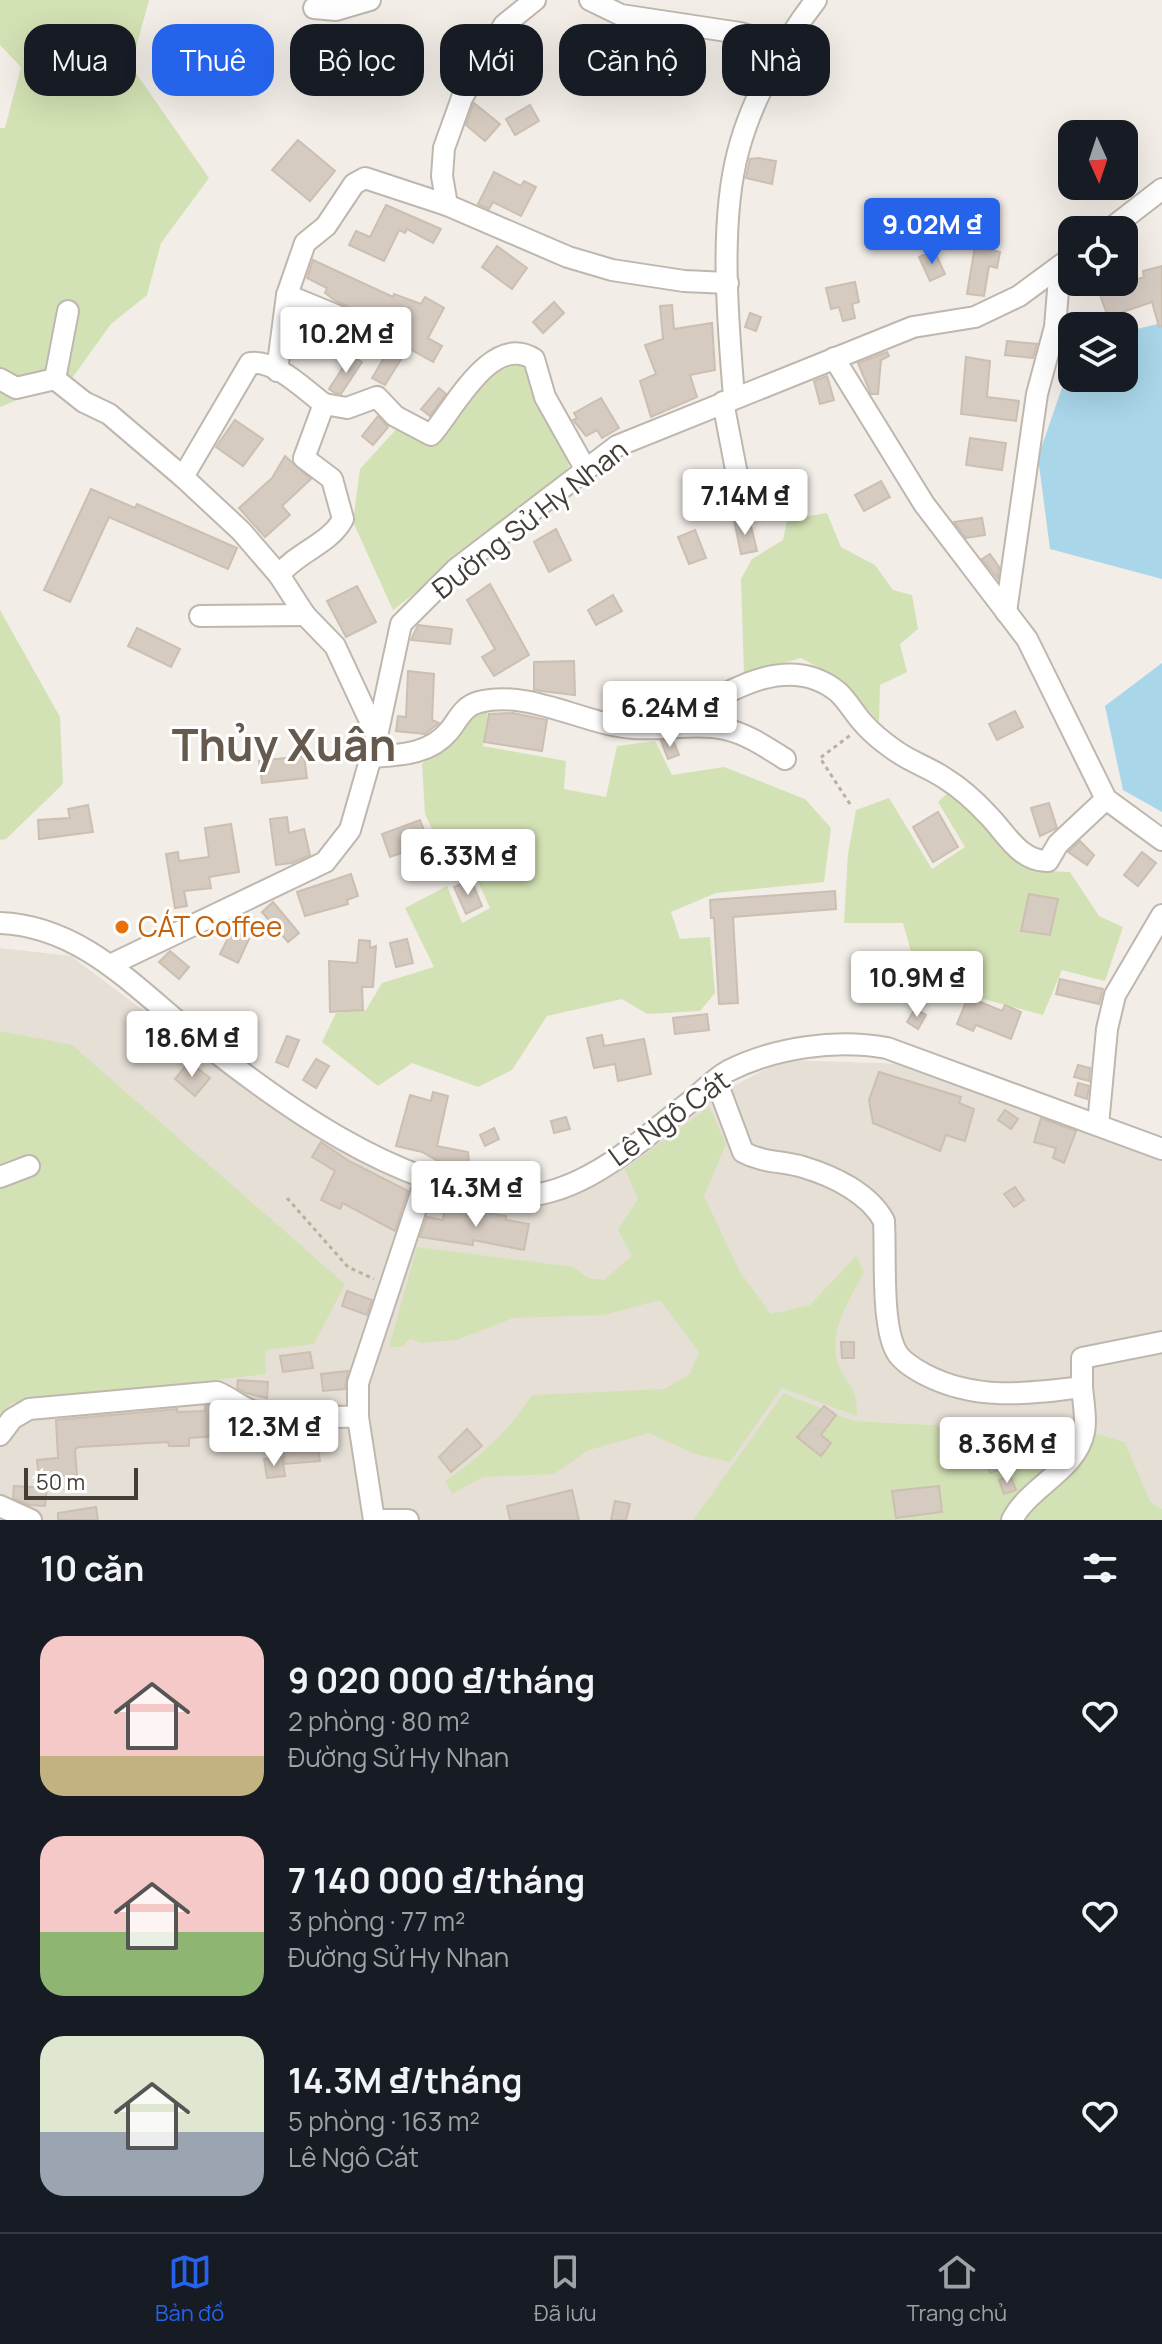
<!DOCTYPE html>
<html lang="vi">
<meta charset="utf-8">
<style>
:root{--surface:#171b24;--page:#242831;--text:#f1f3f6;--muted:#9ea1a6;--line:#363941;--accent:#2563eb}
body{margin:0;font-family:Manrope,sans-serif;background:var(--page);color:var(--text);height:100vh;display:flex;flex-direction:column;font-size:30px;white-space:nowrap}
*{box-sizing:border-box;margin:0}
p{font-size:26px;color:var(--muted)}
.icon{flex:none;width:44px;height:44px;fill:none;stroke:currentColor;stroke-width:2;stroke-linecap:round;stroke-linejoin:round}
.map{position:relative;height:1520px;overflow:hidden}
.side{display:flex;flex-direction:column;background:var(--surface);flex:1}
.side>*{flex:none}
.guide{position:absolute;left:24px;top:24px;width:1114px;height:72px;display:flex;gap:16px}
.needle{width:52px;rotate:177deg}
.buttons{position:absolute;left:1058px;top:120px;display:grid;gap:16px}
.buttons a{display:grid;place-items:center;width:80px;height:80px;border-radius:16px;background:var(--surface);box-shadow:0 8px 32px #0002;font-size:40px}
.scale{position:absolute;left:24px;bottom:20px;width:114px;box-sizing:border-box;padding-left:8px;border:4px solid #443d37;border-top:0;font-size:22px;line-height:28px;white-space:nowrap;color:#443d37;-webkit-text-stroke:6px #fff;paint-order:stroke}
.price{position:absolute;translate:-50% -68px;padding:0 18px;border-radius:8px;background:#fff;color:#222;font-size:26px;line-height:52px;filter:drop-shadow(0 2px 4px #0008)}
.price::after{content:'';position:absolute;left:50%;top:48px;width:24px;height:18px;margin-left:-12px;background:inherit;clip-path:polygon(0 0,100% 0,50% 100%)}
.price.on{background:var(--accent);color:#fff}
ul{padding:0;list-style:none}
li{display:flex;align-items:center;gap:24px;height:200px;padding:0 40px}
li span{display:grid;place-items:center;flex:none;width:224px;height:160px;border-radius:24px;color:#555}
li>.icon{margin-inline-start:auto}
span .icon{width:96px;height:96px;fill:#fffc;stroke-width:1}
li b{font-size:34px}
h2{display:flex;justify-content:space-between;align-items:center;height:96px;padding:0 40px;font-size:34px}
.chip{padding:0 28px;border-radius:24px;background:var(--surface);box-shadow:0 8px 32px #0002;font-size:28px;line-height:72px}
.chip.on{background:var(--accent);color:#fff}
.menu{display:flex;justify-content:space-around;align-items:center;height:112px;border-top:2px solid var(--line);background:var(--surface);font-size:22px;color:var(--muted)}
.menu a{display:grid;justify-items:center;gap:4px}
.menu .on{color:var(--accent)}
.map>svg:first-child{display:block}
</style>
<div class="map">
<svg width="1162" height="1520" viewBox="0 0 1162 1520">
<rect width="100%" height="100%" fill="#f2ede7"/>
<!-- residential -->
<path fill="#e5dfd6" d="M0 948 71 956 277 1111 383 1170 496 1212 598 1184 694 1107 783 1060 907 1064 1162 1154V1509L1150 1501 1125 1442 1093 1433 854 1421 785 1393 693 1520H0Z"/>
<!-- green -->
<g fill="#d3e2b4">
<path d="M0 0H149L131 66 209 178 161 243 147 295 111 324 72 378 0 407V128H5L21 67 0 45Z"/>
<path d="M526 362 569 466 552 487 393 610 353 522 360 469 400 425 432 443C473 414 463 371 526 362Z"/>
<path d="M827 513 841 547 875 565 893 590 912 595 918 629 900 644 907 672 880 685 879 722 842 680 801 658 744 674 741 579 752 559 783 540 787 520Z"/>
<path d="M0 610 60 717 63 784 6 839 0 840Z"/>
<path d="M488 710 483 746 566 761 564 789 606 797 617 746 655 741 672 775 724 767 805 799 831 828 824 882 716 893 671 912 680 939 710 937 715 993 700 1011 647 1014 622 999 547 1016 512 1070 478 1087 412 1063 378 1086 322 1042 336 1013 366 1010 382 983 434 967 405 908 447 886 462 923 490 908 473 870 454 875 425 814 422 764 470 717Z"/>
<path d="M948 793 977 815 1013 860 1044 871 1070 872 1099 916 1123 927 1105 981 1062 970 1043 1015 950 990 948 970 913 959 903 923H844L848 854 856 810 889 798 932 869 965 847 938 802Z"/>
<path d="M0 1031 72 1045 345 1284 314 1344 265 1350 266 1374 11 1403 0 1417Z"/>
<path d="M709 1107 726 1144 704 1196 740 1272 771 1314 810 1305 856 1256 864 1272C850 1300 826 1333 839 1366 849 1391 857 1383 857 1416L782 1388 730 1462 695 1454 649 1433 589 1450 554 1474 483 1477 452 1494 445 1481C481 1456 508 1432 532 1395L664 1389 690 1374 699 1352 660 1300 604 1315 513 1318 457 1340 421 1343 410 1339 402 1347H389L417 1247 573 1267 588 1278 604 1280 632 1256 618 1230 638 1199 625 1169Z"/>
<path d="M784 1393 854 1421 1094 1433 1125 1442 1150 1501 1162 1509V1520H693Z"/>
</g>
<!-- water -->
<g fill="#a9d6e9">
<path d="M1162 323V579L1050 549 1038 457 1072 359V378H1124V332Z"/>
<path d="M1162 663V812L1123 790 1105 706Z"/>
</g>
<!-- building -->
<g fill="#d5cbc1" stroke="#ccbfb2" stroke-width="2">
<path d="M474 103 500 124 485 141 466 125Z"/>
<path d="M530 105 539 121 515 135 506 119Z"/>
<path d="M298 140 335 171 310 201 272 170Z"/>
<path d="M758 158 776 161 772 184 746 178 750 159Z"/>
<path d="M494 172 521 186 524 181 536 187 521 216 493 202 489 209 478 204Z"/>
<path d="M985 202 999 210 986 233 972 225Z"/>
<path d="M386 205 441 229 433 243 407 229 405 233 399 230 384 261 349 245 356 231 370 237Z"/>
<path d="M497 246 527 268 512 289 482 267Z"/>
<path d="M975 246 1000 252 997 268 989 266 984 296 967 294Z"/>
<path d="M934 250 945 274 930 281 919 257Z"/>
<path d="M313 260 393 297 394 294 421 304 425 297 444 308 428 338 442 346 433 362 408 348 385 385 372 378 390 348 372 340 379 332 378 321 334 300 325 293 327 288 307 278Z"/>
<path d="M1162 266V326L1159 327 1152 302 1108 317 1099 292 1144 277 1143 271Z"/>
<path d="M855 282 859 302 852 304 855 318 843 321 839 307 831 309 826 288Z"/>
<path d="M554 302 564 313 543 333 533 322Z"/>
<path d="M672 305 674 329 712 323 715 370 690 375 697 397 651 417 640 381 656 374 645 345 663 339 660 306Z"/>
<path d="M750 313 761 317 756 331 745 327Z"/>
<path d="M324 324 360 339 355 349 321 329Z"/>
<path d="M1007 341 1037 344 1033 358 1005 355Z"/>
<path d="M887 352 889 356 881 360 878 394H871L858 363Z"/>
<path d="M351 355 362 362 341 394 335 393 329 389Z"/>
<path d="M966 357 990 361 987 397 1019 401 1016 421 961 414Z"/>
<path d="M827 376 834 400 820 404 814 381Z"/>
<path d="M439 388 446 394 430 416 421 409Z"/>
<path d="M601 398 619 428 602 438 597 430 586 436 573 420 577 418 574 413Z"/>
<path d="M378 416 388 427 373 445 362 436Z"/>
<path d="M235 420 263 439 243 466 216 447Z"/>
<path d="M970 438 1006 443 1002 470 966 465Z"/>
<path d="M285 456 311 479 282 506 290 515 265 537 239 508 272 478Z"/>
<path d="M881 481 890 497 864 511 855 495Z"/>
<path d="M91 489 135 508 137 504 237 548 228 569 109 517 70 602 44 590Z"/>
<path d="M982 518 985 535 966 538 954 522Z"/>
<path d="M734 520 741 523 750 522 757 551 741 554Z"/>
<path d="M556 529 571 560 549 572 534 542Z"/>
<path d="M695 530 706 558 689 564 678 537Z"/>
<path d="M990 554 999 567 998 579 982 559Z"/>
<path d="M490 584 529 655 494 676 482 657 495 649 467 600Z"/>
<path d="M357 586 376 622 346 637 327 601Z"/>
<path d="M613 595 622 611 596 625 588 610Z"/>
<path d="M418 625 452 629 450 644 411 640Z"/>
<path d="M137 628 180 649 171 667 128 646Z"/>
<path d="M574 661 575 695 534 690V662Z"/>
<path d="M408 671 434 674 432 720 439 723 425 734 396 731 398 716 406 717Z"/>
<path d="M1015 711 1023 727 997 740 989 724Z"/>
<path d="M513 713 547 720 542 751 484 742 489 714Z"/>
<path d="M673 740 679 755 668 759 661 741Z"/>
<path d="M304 756 307 778 262 783 259 761Z"/>
<path d="M1049 803 1057 828 1040 836 1031 808Z"/>
<path d="M88 805 93 832 39 839 38 820 70 818 68 809Z"/>
<path d="M938 812 958 847 933 862 913 827Z"/>
<path d="M287 817 289 833 304 829 310 855 292 863 276 865 270 819Z"/>
<path d="M420 820 429 843 390 857 382 834Z"/>
<path d="M231 824 239 872 209 877 211 888 184 891 187 906 175 908 166 854 178 852 179 861 209 857 205 828Z"/>
<path d="M1080 841 1094 855 1087 865 1068 852Z"/>
<path d="M1142 852 1156 863 1138 886 1124 875Z"/>
<path d="M351 874 358 896 347 900 348 904 305 916 297 892Z"/>
<path d="M471 880 482 906 466 914 454 887Z"/>
<path d="M835 891 836 909 733 917 738 1003 719 1004 714 918H711L710 900Z"/>
<path d="M1029 894 1058 899 1050 935 1021 931Z"/>
<path d="M273 902 299 933 288 942 262 912Z"/>
<path d="M232 930 249 939 238 963 220 954Z"/>
<path d="M407 939 413 963 396 967 390 943Z"/>
<path d="M359 940 370 941V948L376 946 373 987H362L363 1010 330 1012 329 961 357 963Z"/>
<path d="M170 951 189 967 179 979 159 962Z"/>
<path d="M919 961 934 969 920 995 905 987Z"/>
<path d="M1060 979 1103 989 1099 1004 1056 994Z"/>
<path d="M968 997 1002 1011 1005 1005 1021 1012 1011 1039 976 1025 973 1031 957 1024Z"/>
<path d="M915 1009 926 1015 918 1029 907 1022Z"/>
<path d="M707 1014 709 1030 675 1034 673 1018Z"/>
<path d="M602 1035 604 1046 644 1039 651 1074 618 1081 615 1064 594 1068 587 1038Z"/>
<path d="M287 1036 299 1040 288 1067 276 1062Z"/>
<path d="M316 1059 329 1066 316 1088 303 1080Z"/>
<path d="M189 1062 210 1078 195 1096 175 1079Z"/>
<path d="M1078 1065 1090 1068 1089 1081 1074 1077Z"/>
<path d="M879 1072 961 1097 959 1103 974 1109 965 1141 946 1135 940 1151 873 1123 869 1100Z"/>
<path d="M1078 1083 1089 1086 1087 1099 1075 1095Z"/>
<path d="M433 1092 448 1096 437 1146 468 1152 469 1164 447 1166 422 1152 396 1146 410 1095 431 1101Z"/>
<path d="M1005 1110 1018 1119 1011 1129 998 1120Z"/>
<path d="M566 1117 570 1129 554 1133 551 1121Z"/>
<path d="M1041 1118 1076 1131 1064 1163 1053 1158 1056 1148 1034 1142Z"/>
<path d="M494 1128 499 1139 485 1146 480 1135Z"/>
<path d="M321 1142 349 1161 408 1191 395 1231 343 1203 340 1209 321 1200 335 1171 312 1157Z"/>
<path d="M1015 1187 1024 1200 1014 1207 1004 1194Z"/>
<path d="M445 1206 506 1216V1220L529 1224 524 1250 473 1240V1245L420 1237 427 1217 443 1220Z"/>
<path d="M347 1291 372 1300 367 1315 342 1306Z"/>
<path d="M841 1342H854V1358H842Z"/>
<path d="M310 1352 313 1368 283 1372 280 1356Z"/>
<path d="M348 1371 345 1389 323 1391 321 1374Z"/>
<path d="M238 1380 268 1382 267 1398 246 1393 237 1388Z"/>
<path d="M215 1405 229 1413 230 1435 189 1438V1446H169L168 1442 79 1447 75 1449 77 1475 39 1478 37 1460 58 1458 56 1420 177 1409V1412L205 1411V1406Z"/>
<path d="M824 1406 836 1415 821 1435 831 1443 821 1456 797 1437Z"/>
<path d="M467 1429 482 1446 451 1472 439 1457Z"/>
<path d="M282 1430H310L311 1446 318 1445 320 1461 284 1464Z"/>
<path d="M1001 1456 1005 1468 990 1473 986 1462Z"/>
<path d="M282 1457 285 1476 267 1478 264 1459Z"/>
<path d="M1010 1475 1016 1490 1004 1494 999 1480Z"/>
<path d="M14 1486 47 1488 45 1506 29 1505 13 1498Z"/>
<path d="M939 1486 942 1512 896 1518 892 1491Z"/>
<path d="M572 1490 579 1520H510L507 1506Z"/>
<path d="M615 1501 630 1504 626 1520H611Z"/>
<path d="M96 1507 98 1520H58V1513Z"/>
</g>
<g fill="none" stroke-linecap="round" stroke-linejoin="round">
<defs>
<g id="minor">
<path d="M590 0 621 15 740 33 783 45"/>
<path d="M314 8 336 10 370 0"/>
<path d="M447 205 442 176 444 148 462 98 504 25 535 0"/>
<path d="M1109 230 1162 189"/>
<path d="M287 295 367 328"/>
<path d="M68 311 55 379 84 402 109 414 183 477"/>
<path d="M834 358 924 504 1027 639 1106 799 1162 840"/>
<path d="M277 371 287 295 305 243 326 226 354 184 365 178 447 205 568 257 612 270 684 281 728 283"/>
<path d="M0 379 16 388 55 379"/>
<path d="M734 397C728 322 719 225 738 152 751 101 784 41 816 0"/>
<path d="M723 402 744 511"/>
<path d="M324 404C305 390 275 359 250 363L183 477 241 531 279 575 305 615 335 646 377 736"/>
<path d="M279 575C297 552 330 544 343 519L332 479 304 458 324 404 347 408 377 397 395 416 431 435C453 411 491 332 534 359L545 397 586 470"/>
<path d="M1006 612 1037 394 1055 327 1060 266"/>
<path d="M200 616 305 615"/>
<path d="M665 728C716 700 783 647 838 692 848 701 855 715 865 725 873 734 883 742 893 749 910 762 929 767 946 779 962 789 975 801 988 815 1006 833 1020 862 1048 861L1058 844 1106 799"/>
<path d="M371 757C399 755 429 755 449 731 458 720 463 706 479 702 530 689 584 725 634 728 664 730 696 723 725 729 747 734 766 747 785 759"/>
<path d="M0 923C83 926 138 991 199 1039 283 1106 392 1184 501 1196 575 1204 637 1143 691 1101 702 1092 715 1078 728 1071 776 1047 836 1039 887 1048L1162 1149"/>
<path d="M110 965 325 862 350 830 377 736 401 624 456 569 617 446 913 327 975 317 1019 296 1072 257"/>
<path d="M716 1080 743 1152C763 1163 783 1161 803 1167 833 1176 869 1193 884 1221 886 1254 881 1323 896 1351 901 1361 915 1369 924 1374 975 1401 1027 1394 1082 1387V1358L1162 1342"/>
<path d="M1098 1125 1107 1029 1115 995 1162 915"/>
<path d="M0 1177 29 1166"/>
<path d="M0 1435 12 1419 29 1409 217 1392C234 1399 244 1411 262 1414 292 1420 327 1416 358 1417"/>
<path d="M0 1506 31 1520"/>
<path d="M374 1520 358 1417V1383L426 1178"/>
<path d="M378 1520H408"/>
<path d="M1012 1520C1028 1487 1077 1470 1084 1432 1087 1419 1083 1401 1082 1387"/>
</g>
</defs>
<!-- minor casing -->
<use href="#minor" stroke="#bfb7ae" stroke-width="24"/>
<!-- path -->
<g stroke="#bdae9d" stroke-width="3" stroke-dasharray="4 4" stroke-linecap="butt">
<path d="M850 804 820 758 852 734"/>
<path d="M287 1198 348 1267 374 1279"/>
</g>
<!-- minor -->
<use href="#minor" stroke="#fff" stroke-width="20"/>
</g>
<!-- markers -->
<circle fill="#e8710a" stroke="#fff" stroke-width="3" cx="122" cy="927" r="8"/>
<g text-anchor="middle" stroke-width="6" stroke-linejoin="round" paint-order="stroke">
<!-- street labels -->
<g font-size="28" fill="#443d37" stroke="#fff">
<text transform="translate(530 519) rotate(-38)" y="10">Đường Sử Hy Nhan</text>
<text transform="translate(669 1118) rotate(-36)" y="10">Lê Ngô Cát</text>
</g>
<!-- food labels -->
<g font-size="28" fill="#c56008" stroke="#fff" text-anchor="start">
<text x="138" y="937">CÁT Coffee</text>
</g>
<!-- town labels -->
<g font-size="44" font-weight="bold" fill="#665a4f" stroke="#fff">
<text x="284" y="761">Thủy Xuân</text>
</g>
</g>
</svg>
<div class="buttons">
<a><svg class="needle" viewBox="-14 -14 28 28"><path d="M0-13l5 13h-10z" fill="#e53935"/><path d="M0 13l5-13h-10z" fill="#9ea1a6"/></svg></a>
<a><svg class="icon" aria-label="locate" viewBox="0 0 24 24"><circle cx="12" cy="12" r="6"/><path d="M12 2v4M12 18v4M2 12h4M18 12h4"/></svg></a>
<a><svg class="icon" aria-label="layers" viewBox="0 0 24 24"><path d="M12 4l9 5-9 5-9-5zM3 14l9 5 9-5"/></svg></a>
</div>
<div class="scale">50 m</div>
<b class="price on" style="left:932px;top:266px">9.02M ₫</b>
<b class="price" style="left:346px;top:375px">10.2M ₫</b>
<b class="price" style="left:745px;top:537px">7.14M ₫</b>
<b class="price" style="left:670px;top:749px">6.24M ₫</b>
<b class="price" style="left:468px;top:897px">6.33M ₫</b>
<b class="price" style="left:917px;top:1019px">10.9M ₫</b>
<b class="price" style="left:192px;top:1079px">18.6M ₫</b>
<b class="price" style="left:476px;top:1229px">14.3M ₫</b>
<b class="price" style="left:274px;top:1468px">12.3M ₫</b>
<b class="price" style="left:1007px;top:1485px">8.36M ₫</b>
<div class="guide">
<a class="chip">Mua</a>
<a class="chip on">Thuê</a>
<a class="chip">Bộ lọc</a>
<a class="chip">Mới</a>
<a class="chip">Căn hộ</a>
<a class="chip">Nhà</a>
</div>
</div>
<section class="side">
<h2>10 căn<svg class="icon" aria-label="filters" viewBox="0 0 24 24"><path d="M4 7h16M4 17h16"/><circle cx="9" cy="7" r="2"/><circle cx="15" cy="17" r="2"/></svg></h2>
<ul>
<li><span style="background:linear-gradient(#f6c9c9 75%,#c2b280 0)"><svg class="icon" aria-label="home" viewBox="0 0 24 24"><path d="M3 11l9-7 9 7M6 9v11h12V9"/></svg></span><div><b>9 020 000 ₫/tháng</b><p>2 phòng · 80 m²</p><p>Đường Sử Hy Nhan</p></div><svg class="icon" aria-label="heart" viewBox="0 0 24 24"><path d="M12 20l-8-8c-3-5 5-10 8-4 3-6 11-1 8 4z"/></svg></li>
<li><span style="background:linear-gradient(#f6c9c9 60%,#8fb573 0)"><svg class="icon" aria-label="home" viewBox="0 0 24 24"><path d="M3 11l9-7 9 7M6 9v11h12V9"/></svg></span><div><b>7 140 000 ₫/tháng</b><p>3 phòng · 77 m²</p><p>Đường Sử Hy Nhan</p></div><svg class="icon" aria-label="heart" viewBox="0 0 24 24"><path d="M12 20l-8-8c-3-5 5-10 8-4 3-6 11-1 8 4z"/></svg></li>
<li><span style="background:linear-gradient(#dfe7d0 60%,#9aa5b1 0)"><svg class="icon" aria-label="home" viewBox="0 0 24 24"><path d="M3 11l9-7 9 7M6 9v11h12V9"/></svg></span><div><b>14.3M ₫/tháng</b><p>5 phòng · 163 m²</p><p>Lê Ngô Cát</p></div><svg class="icon" aria-label="heart" viewBox="0 0 24 24"><path d="M12 20l-8-8c-3-5 5-10 8-4 3-6 11-1 8 4z"/></svg></li>
</ul>
</section>
<nav class="menu">
<a class="on"><svg class="icon" aria-label="map" viewBox="0 0 24 24"><path d="M3 6l6-2 6 2 6-2v14l-6 2-6-2-6 2zM9 4v14M15 6v14"/></svg>Bản đồ</a>
<a><svg class="icon" aria-label="saved" viewBox="0 0 24 24"><path d="M7 4h10v16l-5-4-5 4z"/></svg>Đã lưu</a>
<a><svg class="icon" aria-label="home" viewBox="0 0 24 24"><path d="M3 11l9-7 9 7M6 9v11h12V9"/></svg>Trang chủ</a>
</nav>
